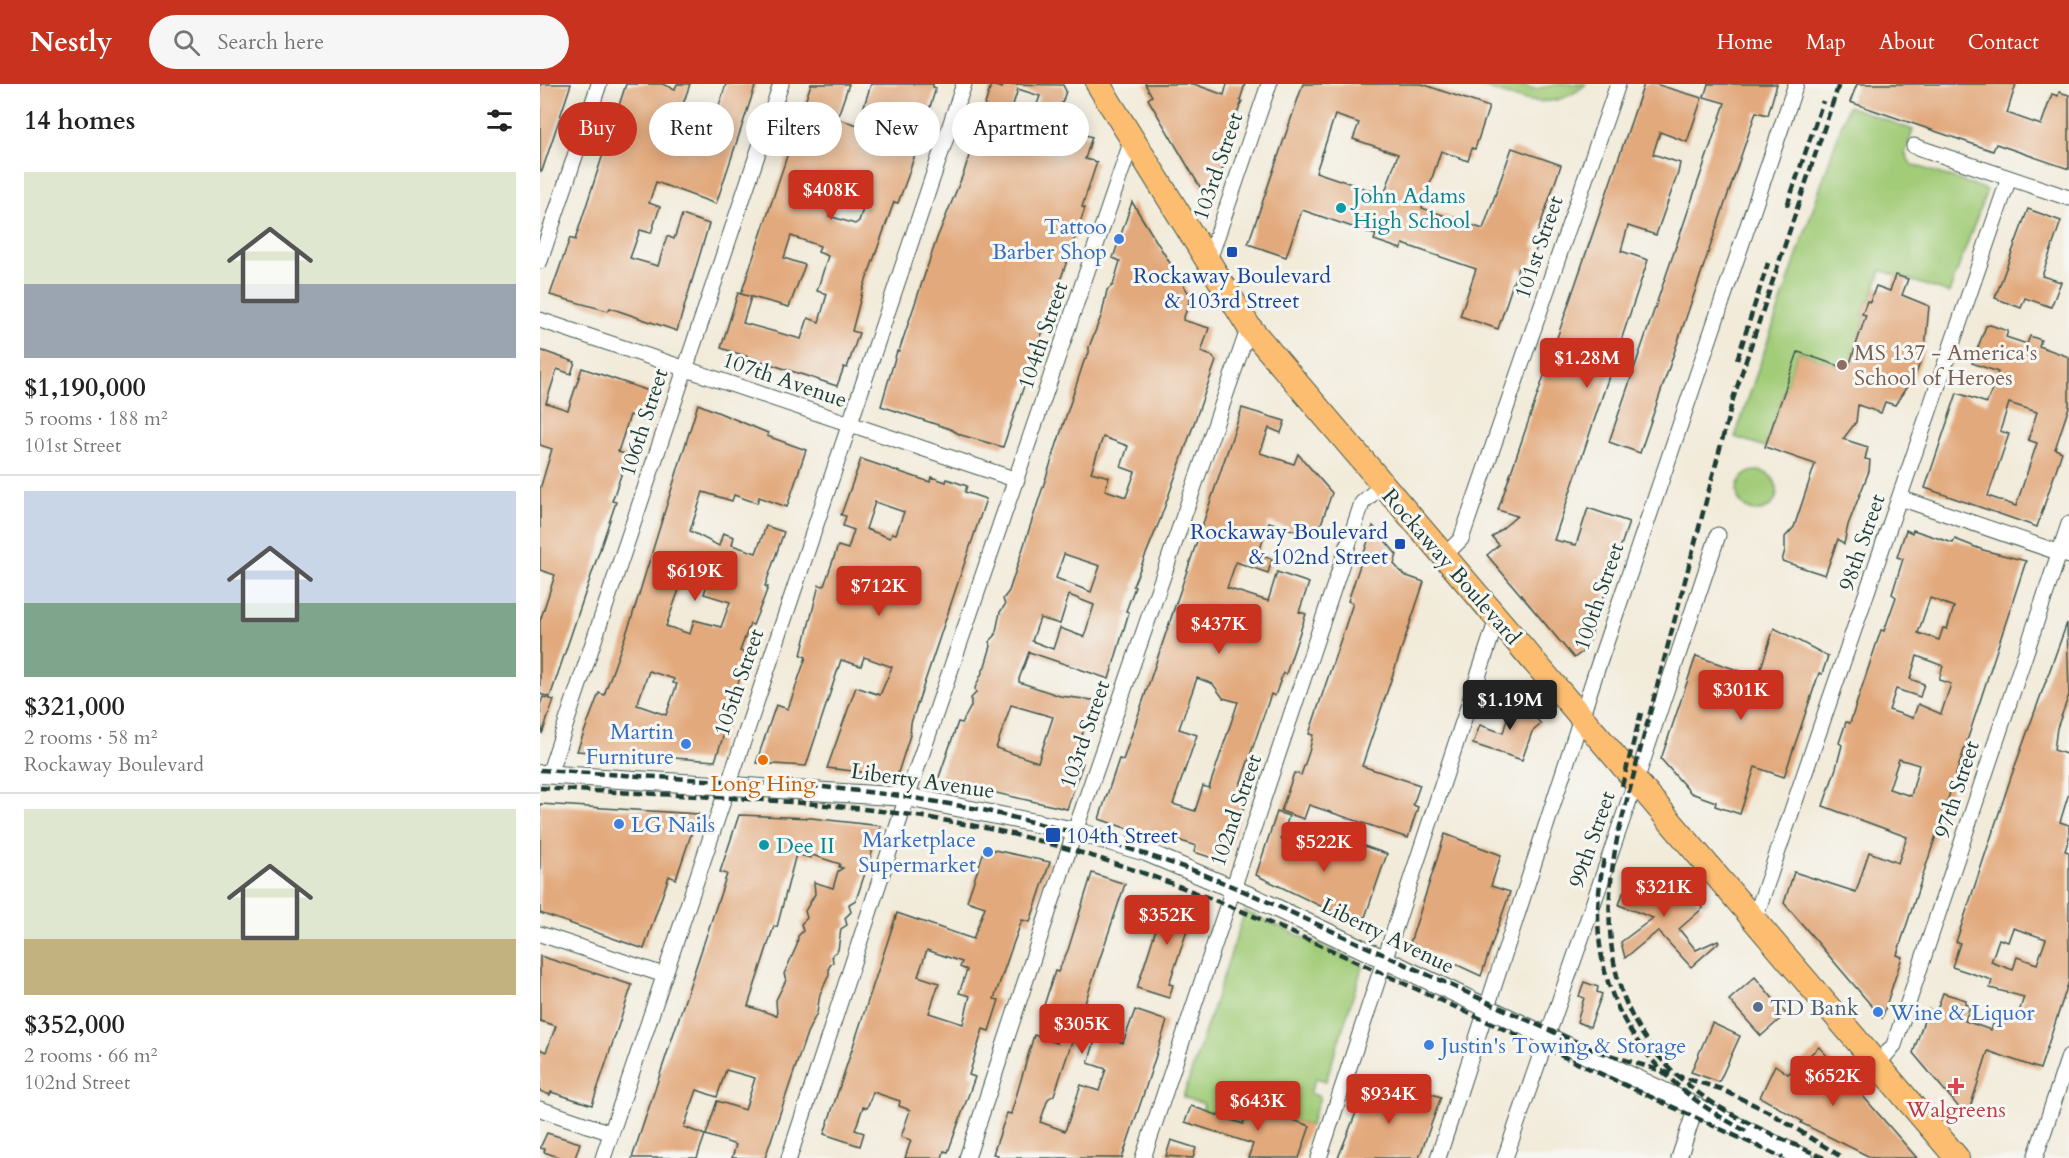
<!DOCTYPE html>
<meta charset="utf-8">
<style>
:root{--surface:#fff;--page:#f6f6f6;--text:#222;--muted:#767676;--line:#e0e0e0;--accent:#c8321e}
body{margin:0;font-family:Cardo,serif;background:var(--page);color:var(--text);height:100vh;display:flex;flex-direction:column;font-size:22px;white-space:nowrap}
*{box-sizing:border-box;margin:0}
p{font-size:20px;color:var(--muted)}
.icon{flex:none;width:33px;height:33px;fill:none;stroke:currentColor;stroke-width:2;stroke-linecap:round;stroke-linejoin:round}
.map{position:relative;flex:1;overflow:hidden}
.details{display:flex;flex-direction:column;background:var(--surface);width:540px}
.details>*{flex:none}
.top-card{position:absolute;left:18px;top:18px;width:570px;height:54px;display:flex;gap:12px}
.price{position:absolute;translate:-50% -51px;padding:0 14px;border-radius:6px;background:var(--accent);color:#fff;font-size:20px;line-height:39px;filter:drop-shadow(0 2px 3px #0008)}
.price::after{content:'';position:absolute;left:50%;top:36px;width:18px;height:14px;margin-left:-9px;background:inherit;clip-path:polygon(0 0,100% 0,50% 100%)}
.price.selected{background:#222;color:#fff}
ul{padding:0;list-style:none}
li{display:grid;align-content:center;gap:12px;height:318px;padding:0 24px}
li+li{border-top:2px solid var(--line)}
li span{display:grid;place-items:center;height:186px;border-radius:0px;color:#555}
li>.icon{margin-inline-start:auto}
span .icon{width:108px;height:108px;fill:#fffc;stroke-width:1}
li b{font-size:26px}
h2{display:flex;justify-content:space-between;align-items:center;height:72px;padding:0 24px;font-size:26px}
.pill{padding:0 21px;border-radius:27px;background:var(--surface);box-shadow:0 3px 15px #0003;font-size:21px;line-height:54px}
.pill.selected{background:var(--accent);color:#fff}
header{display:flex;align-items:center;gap:36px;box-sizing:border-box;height:84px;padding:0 30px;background:var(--accent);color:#fff}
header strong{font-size:28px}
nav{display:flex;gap:33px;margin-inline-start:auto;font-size:21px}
.search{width:420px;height:54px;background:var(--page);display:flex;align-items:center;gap:15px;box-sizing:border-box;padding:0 21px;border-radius:33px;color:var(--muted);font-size:22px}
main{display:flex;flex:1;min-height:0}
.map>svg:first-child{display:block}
</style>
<header>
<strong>Nestly</strong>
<div class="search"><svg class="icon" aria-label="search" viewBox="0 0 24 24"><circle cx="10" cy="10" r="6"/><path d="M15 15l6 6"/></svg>Search here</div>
<nav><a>Home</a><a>Map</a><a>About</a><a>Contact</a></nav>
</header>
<main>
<section class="details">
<h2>14 homes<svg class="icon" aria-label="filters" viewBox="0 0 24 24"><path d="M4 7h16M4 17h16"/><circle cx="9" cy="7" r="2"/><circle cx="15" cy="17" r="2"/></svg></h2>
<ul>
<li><span style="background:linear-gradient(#dfe7d0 60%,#9aa5b1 0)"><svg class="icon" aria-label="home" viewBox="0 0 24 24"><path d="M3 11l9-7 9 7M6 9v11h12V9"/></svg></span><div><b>$1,190,000</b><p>5 rooms · 188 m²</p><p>101st Street</p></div></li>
<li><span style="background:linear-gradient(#c9d6e8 60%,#7fa58c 0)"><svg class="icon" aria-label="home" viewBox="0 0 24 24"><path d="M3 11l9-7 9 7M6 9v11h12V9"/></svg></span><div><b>$321,000</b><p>2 rooms · 58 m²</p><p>Rockaway Boulevard</p></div></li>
<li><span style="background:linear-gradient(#dfe7d0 70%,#c2b280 0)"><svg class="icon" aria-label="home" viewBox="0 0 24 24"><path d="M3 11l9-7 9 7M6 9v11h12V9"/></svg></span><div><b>$352,000</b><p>2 rooms · 66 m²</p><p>102nd Street</p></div></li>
</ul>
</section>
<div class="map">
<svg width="1529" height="1074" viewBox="0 0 1529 1074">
<rect width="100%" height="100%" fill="#f6f6f2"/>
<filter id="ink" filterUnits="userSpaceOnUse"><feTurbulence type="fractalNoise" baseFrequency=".0167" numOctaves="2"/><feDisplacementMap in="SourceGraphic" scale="12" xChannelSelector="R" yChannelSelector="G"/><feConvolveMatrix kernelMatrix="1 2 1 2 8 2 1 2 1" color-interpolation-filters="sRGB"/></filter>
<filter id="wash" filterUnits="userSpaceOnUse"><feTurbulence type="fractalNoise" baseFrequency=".008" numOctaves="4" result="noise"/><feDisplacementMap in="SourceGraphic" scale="24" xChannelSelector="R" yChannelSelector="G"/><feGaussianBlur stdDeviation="1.35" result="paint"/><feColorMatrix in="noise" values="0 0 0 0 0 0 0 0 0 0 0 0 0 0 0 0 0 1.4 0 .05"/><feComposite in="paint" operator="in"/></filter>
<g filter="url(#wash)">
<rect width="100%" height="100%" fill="#f2ebda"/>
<!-- green -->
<g fill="#a2cc78" stroke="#608456" stroke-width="1.5">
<path d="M934 0H976L995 5 1020 0H1046C1011 32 973 13 934 0Z"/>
<path d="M1308 22 1373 46 1365 70 1371 80 1447 106 1409 209 1341 186 1330 218 1327 217 1322 230 1326 231 1308 285 1258 268 1225 363 1195 353Z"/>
<circle cx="1217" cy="407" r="20"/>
<path d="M705 827 823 881 786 997 776 994 770 1009 780 1013 770 1042 708 1021 702 1039 662 1026 664 1020 643 1013Z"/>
</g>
<g id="blocks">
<!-- building -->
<g fill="#e2a97c" fill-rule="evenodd">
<path d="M0 0H31L2 87H0Z"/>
<path d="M86 0H122L135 5 137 0H150L142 23 175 34 186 0H216L176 120 116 98 109 119 120 123 111 149 100 146 90 174 118 182 127 152 134 155 142 131 169 140 137 247 70 224 68 227 10 211 30 154 35 156Z"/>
<path d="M271 0H309L297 35 318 41 331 0H393V3L396 4 368 92 358 119 354 118 323 205 312 247 319 249 307 284 304 283 297 302 181 264 198 209 211 213 203 239 261 255 268 234 279 238 287 210 277 207 288 172 278 168 280 162 251 152 244 174 265 181 249 223 201 210ZM298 102 327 113 319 137 315 140 289 132Z"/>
<path d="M464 0 523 1 526 7 516 38 534 43 532 47 552 53 545 75 557 78 542 123 545 124 541 136 463 363 421 351 410 345 341 322 357 267H359L397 154 424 88 451 1 462 4ZM478 5 500 12 492 34 471 27Z"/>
<path d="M605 0H654L684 11 687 0H705L700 16 702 17 682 70 687 72 670 120 608 15 612 12Z"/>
<path d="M763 0H882L949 23 935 65 932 64 928 77 901 67 882 124 943 145 972 64 1021 81 993 162 997 163 988 188 978 184 958 245 920 232 936 185 863 160 861 165 834 156 836 151 762 126 746 173 708 160ZM795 31 819 39 813 55 858 70 844 111 776 88Z"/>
<path d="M1104 0H1115L1162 14 1147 58 1120 48 1113 70 1140 79 1138 89 1116 151 1088 142 1081 167 1108 176 1014 456 1036 461 1048 424 1089 438 1046 565 1034 574 947 471 959 461 952 453 977 432 958 426Z"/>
<path d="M1168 0H1237L1228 31 1216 28 1100 369 1069 358 1185 19 1164 13Z"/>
<path d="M1317 0H1476L1467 29 1501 41 1512 10 1518 12 1519 8 1529 11V85L1456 60 1453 67 1310 18Z"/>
<path d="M592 118 651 213 643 236 669 244 661 268 672 272 676 277 620 436 593 502 595 503 586 527 589 528 569 595 489 568 479 595V598L520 612 560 617 553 641 546 639 534 676 543 679 527 725 398 696 418 638 422 639 431 622V614L436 609 435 604 445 582 451 562 449 558 455 552 460 528 465 521 463 515 469 507 544 277 549 269V263L562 230 567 206 573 201 580 177 573 174ZM563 353 588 362 581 383 595 388 586 413 565 406 569 393 551 388ZM524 470 560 482 551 508 516 494ZM529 511 554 521 544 553 520 544 513 565 492 557 500 534 520 540ZM471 621 513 633 498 678 456 664Z"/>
<path d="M1488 125 1521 137 1502 192 1521 198 1511 223 1485 214 1481 224 1455 214Z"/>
<path d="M1355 191 1368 195 1362 211 1389 222 1385 265 1377 287 1355 321 1345 318 1341 329 1318 321 1316 338 1303 355 1328 363 1325 375 1330 376 1329 387 1308 441 1304 460 1298 455 1285 491 1242 477 1245 466V453L1254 443 1275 380 1225 363 1258 268 1308 285 1326 231 1322 230 1327 217 1330 218 1336 202 1350 207Z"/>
<path d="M1450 241 1468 247 1466 253 1487 260 1490 252 1501 256 1499 262 1529 273V323L1515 365 1522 368 1497 443 1385 404 1417 309 1447 319 1458 288 1432 279 1446 242ZM1469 319 1497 328 1488 356 1497 359 1476 422 1448 412 1469 350 1460 347Z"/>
<path d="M0 266 35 278 31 290 17 285 6 319 28 326 42 284 115 309 105 337 90 331 78 368 88 371 72 417 76 418 10 613 0 610V537L15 491 0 486V405L12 365 0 361Z"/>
<path d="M158 320 228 349 227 352 266 366 247 423 219 413 217 419 194 411 192 417 163 408 150 447 179 462 183 449 194 453 192 461 216 469 226 442 244 448 225 502 228 503 224 514 213 541 210 540 200 567 208 570 185 637 188 638 175 677 37 667 59 609 64 611 91 536ZM146 486 169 494 164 510 190 518 181 543 154 536 150 550 126 542ZM109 587 134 595 133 599 137 600 126 631 97 621Z"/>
<path d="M702 324 745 337 741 349 729 344 720 369 754 380 758 370 792 409 776 454 729 438 718 471 732 475 728 489 696 478 687 504 728 517 737 488 769 499 759 528 766 530 746 590 743 589 735 612 731 610 696 713 706 716 685 778 654 768 656 762 623 751 621 756 559 735 579 675 583 676ZM657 594 673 600 683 614 698 618 669 704 663 702 655 727 633 720 657 651 639 645Z"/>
<path d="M321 375 390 398 391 393 406 398 407 395 427 402 425 408 446 415 371 639 370 651 357 692 287 684 316 603 340 611 352 583 324 573 321 582 301 576 266 682 216 679 236 621 248 625 266 573 261 571 279 501 284 502 298 462 308 465 314 446 303 442 306 432 301 431ZM335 418 364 428 356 450 352 449 350 454 326 445Z"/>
<path d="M833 442 857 471 854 480 864 491 884 498 822 682 880 701 873 721 878 723 868 754 769 721 764 735 741 727 754 689 761 691 769 668 773 651 769 650 813 519 808 517Z"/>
<path d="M1366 446 1372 449 1373 446 1413 459 1415 455 1443 466 1486 477 1361 858 1357 871 1362 873 1342 934 1244 819 1254 788 1316 808 1329 768 1358 779 1367 753 1283 722 1296 684 1302 661 1299 659 1306 638 1310 639 1341 546 1344 547 1356 513 1352 510 1363 475 1357 473ZM1390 514 1414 523 1407 545 1403 544 1399 556 1378 549ZM1377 572 1403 582 1399 596 1411 600 1401 630 1378 620 1373 634 1349 626 1356 605 1380 613 1384 600 1370 595ZM1359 675 1379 681 1371 712 1349 705Z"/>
<path d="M1527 539 1529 611 1517 644 1514 666 1529 671V709L1520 738 1529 741V754L1525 767 1529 768V897L1500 985 1448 967 1427 1033 1373 969 1388 925 1396 928 1403 909 1426 916 1425 920 1430 922 1425 937 1451 946 1458 928 1477 934 1484 913 1450 904 1452 896 1412 883 1420 859 1416 858 1471 693ZM1473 844 1506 855 1497 880 1477 873 1473 886 1451 878 1459 855 1468 858Z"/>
<path d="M1234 544 1288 572 1282 590 1279 589 1244 693 1215 683 1200 730 1175 722 1176 718 1151 709 1121 675 1156 572 1218 593Z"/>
<path d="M975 611 1001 640 992 648 982 676 933 660 940 641 963 649 968 631 959 622Z"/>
<path d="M3 613 14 616 2 650 0 621Z"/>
<path d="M0 720 158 730 136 795 129 792 104 865 0 829Z"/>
<path d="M737 728 749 732 741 755 767 764 766 767 791 775 798 753 847 770 822 842 716 791Z"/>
<path d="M199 731 271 734 341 742 316 816 309 820 311 828 305 834 307 841 301 845 298 866 292 871 293 878 289 883V891L280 910 277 929 267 949 225 1074H192L196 1061 166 1051 177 1017 205 1026 215 994 186 986 177 1013 157 1006 144 1043 165 1051 157 1074H92L187 790 180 788ZM256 770 271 774 272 771 300 780 299 783 303 784 298 787 293 804 274 798 275 810 265 827 267 834 261 840 263 847 258 852 257 861 244 890 246 896 236 916 237 932 208 922 234 842 237 843Z"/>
<path d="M905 750 961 771 951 802 970 808 941 892 870 859Z"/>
<path d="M445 764 510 778 490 838 482 836 471 866 454 915 459 916 449 947 443 945 429 991 435 993 408 1068 404 1067 402 1074H365L371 1056 361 1053 370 1026 359 1022 360 1017 333 1008 327 1024 323 1023 315 1046 324 1049 320 1062 284 1050 357 829 433 855 445 823 427 817ZM387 866 422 878 420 883 427 886 419 909 430 912 423 940 389 929 399 899 378 892Z"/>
<path d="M552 789 585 800 514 1011 508 1015 500 1038 525 1047 541 1001 559 1007 566 985 548 979 557 950 583 959 595 926 627 937 602 1015 582 1074H457L458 1071 453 1070 467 1029 471 1030 494 951 517 959 500 934 515 887 518 888 528 866Z"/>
<path d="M1133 790 1163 824 1139 845 1156 866 1178 856 1179 858 1151 883 1118 847 1085 874 1081 858 1113 834 1079 821 1083 809 1095 799 1107 812Z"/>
<path d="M626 814 632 816 637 814 651 818 652 822 659 825 654 838 650 837 642 862 629 900 633 901 629 914 597 904Z"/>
<path d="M0 872 92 901 52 1021 11 1008 10 1011 0 1007V965L6 968 16 942 0 937Z"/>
<path d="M1215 893 1246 930 1221 952 1189 916Z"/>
<path d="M1044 898 1058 903 1057 908 1062 910 1050 943 1037 938 1044 914 1039 912Z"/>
<path d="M1172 939 1200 952 1179 998 1151 988Z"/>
<path d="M1279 963 1301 987 1377 1074H1332L1261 1039 1262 1037 1220 1013 1235 981 1248 990Z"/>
<path d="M831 991 847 996 846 1000 850 1001 845 1017 866 1024 871 1008 879 1011 880 1006 901 1013 879 1074H798Z"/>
<path d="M710 1021 770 1042 759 1074H708L713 1060 645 1038 651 1022 703 1040Z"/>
<path d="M7 1049 40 1059 35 1074H21L4 1068 5 1065 0 1064Z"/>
<path d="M631 1056 656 1064 653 1074 626 1072Z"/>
</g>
</g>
</g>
<g filter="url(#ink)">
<use href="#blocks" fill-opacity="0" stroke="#3f574d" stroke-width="1.5"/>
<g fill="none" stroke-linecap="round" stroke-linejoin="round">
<defs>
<g id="minor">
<path d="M1374 62 1529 114"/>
<path d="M0 177 59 0"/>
<path d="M668 179 729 0"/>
<path d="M0 236 477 396"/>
<path d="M1360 414 1529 472"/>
<path d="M904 472 921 455 1078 0"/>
<path d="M9 690 241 0"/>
<path d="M1214 837 1469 94"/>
<path d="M0 850 124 891"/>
<path d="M1338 980 1354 961 1529 440"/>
<path d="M0 1025 71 1049"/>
<path d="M63 1074 424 0"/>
<path d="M249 1074 367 713 592 56"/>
<path d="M427 1074 535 747 709 243"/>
<path d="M603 1074 822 419 842 401"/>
<path d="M779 1074 957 535"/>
<path d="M898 1074 1055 591 1256 0"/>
<path d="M965 1074 1102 679 1178 451"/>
<path d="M1139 1074 1156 1023"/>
<path d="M1495 1074 1529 972"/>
</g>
<path id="tertiary" d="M0 690 367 713 535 747 606 768 717 815 1264 1074"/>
<path id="primary" d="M558 0 709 243 1417 1074"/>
</defs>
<!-- minor casing -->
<use href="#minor" stroke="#3f574d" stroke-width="17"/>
<!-- tertiary casing -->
<use href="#tertiary" stroke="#3f574d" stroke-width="20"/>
<!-- primary casing -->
<use href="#primary" stroke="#3f574d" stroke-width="26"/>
<!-- minor -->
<use href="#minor" stroke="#fff" stroke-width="15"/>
<!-- tertiary -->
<use href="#tertiary" stroke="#fff" stroke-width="18"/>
<!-- primary -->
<use href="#primary" stroke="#fcbd6f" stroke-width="24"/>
<!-- rail -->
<g stroke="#1f3d34" stroke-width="4.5" stroke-dasharray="9 4.5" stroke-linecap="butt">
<path d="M1247 122 1283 17"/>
<path d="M1197 276 1228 179"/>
<path d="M0 686 283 703 362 712 439 725 560 755 655 787 713 811 1053 966 1181 1005 1229 1028 1303 1074"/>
<path d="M1082 702 1101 629"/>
<path d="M0 704C153 713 309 714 459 747 605 780 737 841 872 903 996 960 1120 1017 1243 1074"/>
<path d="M1064 775C1038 901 1099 994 1210 1049"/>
<path d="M1284 1074C1247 1057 1208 1041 1173 1019 1073 954 1056 860 1078 750L1193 315 1299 0"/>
</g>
</g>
</g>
<!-- markers -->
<g fill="#0f9aa8" stroke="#f6f6f2" stroke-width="2">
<circle cx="801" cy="124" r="6"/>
<circle cx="224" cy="761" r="6"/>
</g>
<g fill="#3f7fe0" stroke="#f6f6f2" stroke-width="2">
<circle cx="579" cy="155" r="6"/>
<circle cx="146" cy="660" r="6"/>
<circle cx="79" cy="740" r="6"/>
<circle cx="448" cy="768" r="6"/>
<circle cx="1338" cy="928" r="6"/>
<circle cx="889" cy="961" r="6"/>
</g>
<g fill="#1a4fb4" stroke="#f6f6f2" stroke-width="2">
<rect x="686" y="162" width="12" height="12" rx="3"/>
<rect x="854" y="454" width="12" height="12" rx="3"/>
<rect x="505" y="743" width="16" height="16" rx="3"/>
</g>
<circle fill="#8d6e63" stroke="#f6f6f2" stroke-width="2" cx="1302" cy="281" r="6"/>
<circle fill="#e8710a" stroke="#f6f6f2" stroke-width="2" cx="223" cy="676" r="6"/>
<circle fill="#5c6f8a" stroke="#f6f6f2" stroke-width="2" cx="1218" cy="923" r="6"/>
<path fill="#e0444e" stroke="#f6f6f2" stroke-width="2" d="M1413 993h6v6h6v6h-6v6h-6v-6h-6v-6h6z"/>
<g text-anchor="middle" stroke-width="6" stroke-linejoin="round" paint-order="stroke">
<!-- street labels -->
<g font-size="22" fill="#1f3d34" stroke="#f6f6f2">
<text transform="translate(677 82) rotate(-71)" y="8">103rd Street</text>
<text transform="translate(998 163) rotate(-71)" y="8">101st Street</text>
<text transform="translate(502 251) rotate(-71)" y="8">104th Street</text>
<text transform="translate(245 295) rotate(19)" y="8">107th Avenue</text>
<text transform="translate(103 338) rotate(-72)" y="8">106th Street</text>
<text transform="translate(1321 458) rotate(-71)" y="8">98th Street</text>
<text transform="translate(912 482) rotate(49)" y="8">Rockaway Boulevard</text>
<text transform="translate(1058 512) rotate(-71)" y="8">100th Street</text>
<text transform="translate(198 598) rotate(-71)" y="8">105th Street</text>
<text transform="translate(544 650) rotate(-71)" y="8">103rd Street</text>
<text transform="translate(383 696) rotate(8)" y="8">Liberty Avenue</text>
<text transform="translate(1416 705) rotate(-72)" y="8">97th Street</text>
<text transform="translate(695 726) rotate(-71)" y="8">102nd Street</text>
<text transform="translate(1051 755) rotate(-71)" y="8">99th Street</text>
<text transform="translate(848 851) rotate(26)" y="8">Liberty Avenue</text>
</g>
<!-- culture labels -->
<g font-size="22" fill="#0d838f" stroke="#f6f6f2" text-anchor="start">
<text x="813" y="119">John Adams<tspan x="813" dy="25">High School</tspan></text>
<text x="236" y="769">Dee II</text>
</g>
<!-- shop labels -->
<g font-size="22" fill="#366cbe" stroke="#f6f6f2" text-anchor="end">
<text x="567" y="150">Tattoo<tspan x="567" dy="25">Barber Shop</tspan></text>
<text x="134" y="655">Martin<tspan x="134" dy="25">Furniture</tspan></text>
<text x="91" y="748" text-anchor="start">LG Nails</text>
<text x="436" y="763">Marketplace<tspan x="436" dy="25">Supermarket</tspan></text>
<text x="1350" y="936" text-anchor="start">Wine &amp; Liquor</text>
<text x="901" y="969" text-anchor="start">Justin's Towing &amp; Storage</text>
</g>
<!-- transit labels -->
<g font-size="22" fill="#164399" stroke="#f6f6f2">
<text x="692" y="199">Rockaway Boulevard<tspan x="692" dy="25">&amp; 103rd Street</tspan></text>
<text x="848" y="455" text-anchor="end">Rockaway Boulevard<tspan x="848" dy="25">&amp; 102nd Street</tspan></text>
<text x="526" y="759" text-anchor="start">104th Street</text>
</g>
<!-- education labels -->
<g font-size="22" fill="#785e54" stroke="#f6f6f2" text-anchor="start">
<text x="1314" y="276">MS 137 - America's<tspan x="1314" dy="25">School of Heroes</tspan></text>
</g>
<!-- food labels -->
<g font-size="22" fill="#c56008" stroke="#f6f6f2">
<text x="223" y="707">Long Hing</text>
</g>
<!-- service labels -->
<g font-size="22" fill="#4e5e75" stroke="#f6f6f2" text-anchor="start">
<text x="1230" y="931">TD Bank</text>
</g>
<!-- health labels -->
<g font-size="22" fill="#be3a42" stroke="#f6f6f2">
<text x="1416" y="1033">Walgreens</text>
</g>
</g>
</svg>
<b class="price" style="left:291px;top:137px">$408K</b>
<b class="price" style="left:1047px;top:305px">$1.28M</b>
<b class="price" style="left:155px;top:518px">$619K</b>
<b class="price" style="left:339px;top:533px">$712K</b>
<b class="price" style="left:679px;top:571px">$437K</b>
<b class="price" style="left:1201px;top:637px">$301K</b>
<b class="price selected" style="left:970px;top:647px">$1.19M</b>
<b class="price" style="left:784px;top:789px">$522K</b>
<b class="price" style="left:1124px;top:834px">$321K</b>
<b class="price" style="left:627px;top:862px">$352K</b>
<b class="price" style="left:542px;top:971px">$305K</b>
<b class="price" style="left:1293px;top:1023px">$652K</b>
<b class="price" style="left:849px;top:1041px">$934K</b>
<b class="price" style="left:718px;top:1048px">$643K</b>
<div class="top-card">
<a class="pill selected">Buy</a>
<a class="pill">Rent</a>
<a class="pill">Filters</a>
<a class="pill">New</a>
<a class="pill">Apartment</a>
</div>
</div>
</main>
